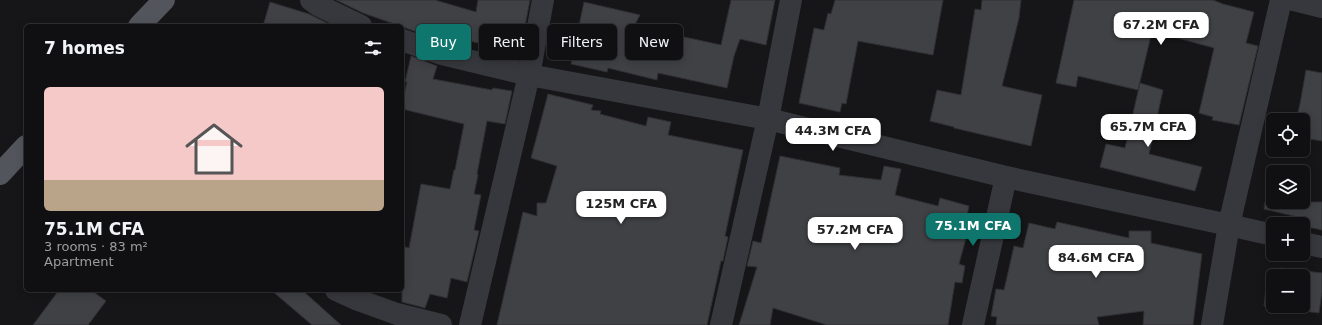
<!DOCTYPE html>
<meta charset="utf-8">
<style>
:root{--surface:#101012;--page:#1e1e20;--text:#f1f3f6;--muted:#9c9d9f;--line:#303032;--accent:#0f766e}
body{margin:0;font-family:"DejaVu Sans",sans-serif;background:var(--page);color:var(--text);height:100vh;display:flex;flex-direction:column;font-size:15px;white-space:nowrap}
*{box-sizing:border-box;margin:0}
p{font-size:13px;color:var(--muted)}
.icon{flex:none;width:22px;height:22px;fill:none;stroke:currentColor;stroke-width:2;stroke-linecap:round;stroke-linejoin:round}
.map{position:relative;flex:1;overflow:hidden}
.panel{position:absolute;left:24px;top:24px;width:380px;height:268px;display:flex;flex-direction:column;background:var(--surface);border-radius:6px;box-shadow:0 2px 10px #0003,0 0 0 1px var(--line)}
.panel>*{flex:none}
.hud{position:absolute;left:416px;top:24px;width:380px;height:36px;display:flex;gap:8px}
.controls{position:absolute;left:1266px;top:113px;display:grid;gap:8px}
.controls a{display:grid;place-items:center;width:44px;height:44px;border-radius:6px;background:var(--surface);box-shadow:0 2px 10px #0003,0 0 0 1px var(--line);font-size:20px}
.price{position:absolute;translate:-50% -34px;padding:0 9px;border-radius:8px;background:#fff;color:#222;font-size:13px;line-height:26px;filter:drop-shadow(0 1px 2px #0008)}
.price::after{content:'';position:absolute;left:50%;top:24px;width:12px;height:9px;margin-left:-6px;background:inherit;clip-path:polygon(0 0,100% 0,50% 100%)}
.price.active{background:var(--accent);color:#fff}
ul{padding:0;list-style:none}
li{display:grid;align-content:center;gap:8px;height:212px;padding:0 20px}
li span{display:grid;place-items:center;height:124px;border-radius:6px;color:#555}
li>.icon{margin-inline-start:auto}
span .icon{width:72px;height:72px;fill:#fffc;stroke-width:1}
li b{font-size:17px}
h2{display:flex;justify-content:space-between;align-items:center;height:48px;padding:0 20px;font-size:17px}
.tag{padding:0 14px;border-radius:6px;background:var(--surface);box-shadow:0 2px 10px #0003,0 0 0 1px var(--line);font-size:14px;line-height:36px}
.tag.active{background:var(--accent);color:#fff}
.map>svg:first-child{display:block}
</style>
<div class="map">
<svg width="1322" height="325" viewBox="0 0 1322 325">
<rect width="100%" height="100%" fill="#161618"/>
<!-- building -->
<g fill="#404145" stroke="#303034">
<path d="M336 0H435L476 12 478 0H530L521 47H519V52L438 34 437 39 363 13Z"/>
<path d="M731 0H775L766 45 740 39 734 56 727 88 658 73 657 80 608 68 607 72 571 64 584 2 640 15 634 26 721 45Z"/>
<path d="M835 0H943L933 55 858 41 846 104 842 103 840 112 799 103 814 28 824 30 828 13 831 14Z"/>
<path d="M982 0H1021L1019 18 1002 86 1042 95 1031 146 954 128V127L930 121 937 90 961 95 975 9 981 10Z"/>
<path d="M1074 0H1213L1223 4 1254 12 1246 43 1258 46 1239 125 1212 120 1213 117 1199 113 1214 48 1152 31 1138 90 1078 76 1076 87 1056 83Z"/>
<path d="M270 2 309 14 333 26H263Z"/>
<path d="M411 56 437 66 433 79 492 90 493 88 512 91 505 124 487 121 477 174 478 175 474 194 481 195 474 230 479 231 467 282 451 278 447 298 430 294 425 308 402 302V246L409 248 421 184 450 189 454 170H455L464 124 402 109V103L407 82H405Z"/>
<path d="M1306 70 1322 73V141L1303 138V120H1296L1300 104Z"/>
<path d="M1140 83 1163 90 1149 154 1202 167 1195 191 1100 167 1106 144 1125 148Z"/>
<path d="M548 94 593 105 591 110 601 111 600 114 646 126 648 117 671 122 668 135 743 150 725 236 728 237 723 261H721L707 325H497L523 212 537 216V203H546L557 166 531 158Z"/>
<path d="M780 156 840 168 839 175 881 180 884 166 901 169 895 195 938 206 940 198 969 206 967 215 972 216 959 264 965 266 962 283 955 282 948 325H827L773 308 770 325H739L757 267 747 266 753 241 761 243Z"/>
<path d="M1265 202H1322V230L1303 226V224H1297L1298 217 1264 209Z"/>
<path d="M1057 222 1129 238V231H1151V243L1202 254 1193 325H1143L1144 311 1097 317 1099 325H996L997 317 991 316 996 289 1004 290 1014 246 1023 248 1029 223 1055 229Z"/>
<path d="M1281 268 1322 273V292L1319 313 1264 306 1266 288 1273 289V306H1303V276H1280Z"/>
<path d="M59 290H91L106 301 88 325H33Z"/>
<path d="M271 290H302L341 325H312Z"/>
</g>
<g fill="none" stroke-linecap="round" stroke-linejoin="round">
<!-- street -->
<g stroke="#37383d" stroke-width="22">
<path d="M311 0 318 5 361 26"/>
<path d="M1294 0 1322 7"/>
<path d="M402 40 442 54 529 75 768 119 1006 177 1229 225 1273 235"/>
<path d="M1303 243 1322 247"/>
<path d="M336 290 358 300 397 314 441 325"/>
<path d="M470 325 529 75 543 0"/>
<path d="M721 325 768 119 791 0"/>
<path d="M973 325 1006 177"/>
<path d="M1212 325 1229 225 1281 0"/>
</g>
<!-- primary -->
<g stroke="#53555c" stroke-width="22">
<path d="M139 26 164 0"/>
<path d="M0 174 26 146"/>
</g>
</g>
</svg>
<div class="controls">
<a><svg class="icon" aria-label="locate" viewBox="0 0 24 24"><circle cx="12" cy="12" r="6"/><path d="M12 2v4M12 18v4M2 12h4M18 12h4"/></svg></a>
<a><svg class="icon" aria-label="layers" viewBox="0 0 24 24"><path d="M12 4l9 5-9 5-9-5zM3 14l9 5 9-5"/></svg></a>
<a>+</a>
<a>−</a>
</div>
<b class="price" style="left:1161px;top:46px">67.2M CFA</b>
<b class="price" style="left:1148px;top:148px">65.7M CFA</b>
<b class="price" style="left:833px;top:152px">44.3M CFA</b>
<b class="price" style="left:621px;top:225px">125M CFA</b>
<b class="price active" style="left:973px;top:247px">75.1M CFA</b>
<b class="price" style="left:855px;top:251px">57.2M CFA</b>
<b class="price" style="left:1096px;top:279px">84.6M CFA</b>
<div class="hud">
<a class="tag active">Buy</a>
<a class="tag">Rent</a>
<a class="tag">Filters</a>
<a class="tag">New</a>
</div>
<section class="panel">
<h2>7 homes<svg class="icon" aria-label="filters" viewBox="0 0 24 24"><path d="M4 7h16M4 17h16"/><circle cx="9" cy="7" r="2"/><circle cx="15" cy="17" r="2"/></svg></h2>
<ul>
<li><span style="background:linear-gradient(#f6c9c9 75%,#b9a48a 0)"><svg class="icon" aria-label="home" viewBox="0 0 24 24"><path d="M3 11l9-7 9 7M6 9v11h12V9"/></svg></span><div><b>75.1M CFA</b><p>3 rooms · 83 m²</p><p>Apartment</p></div></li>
</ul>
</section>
</div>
